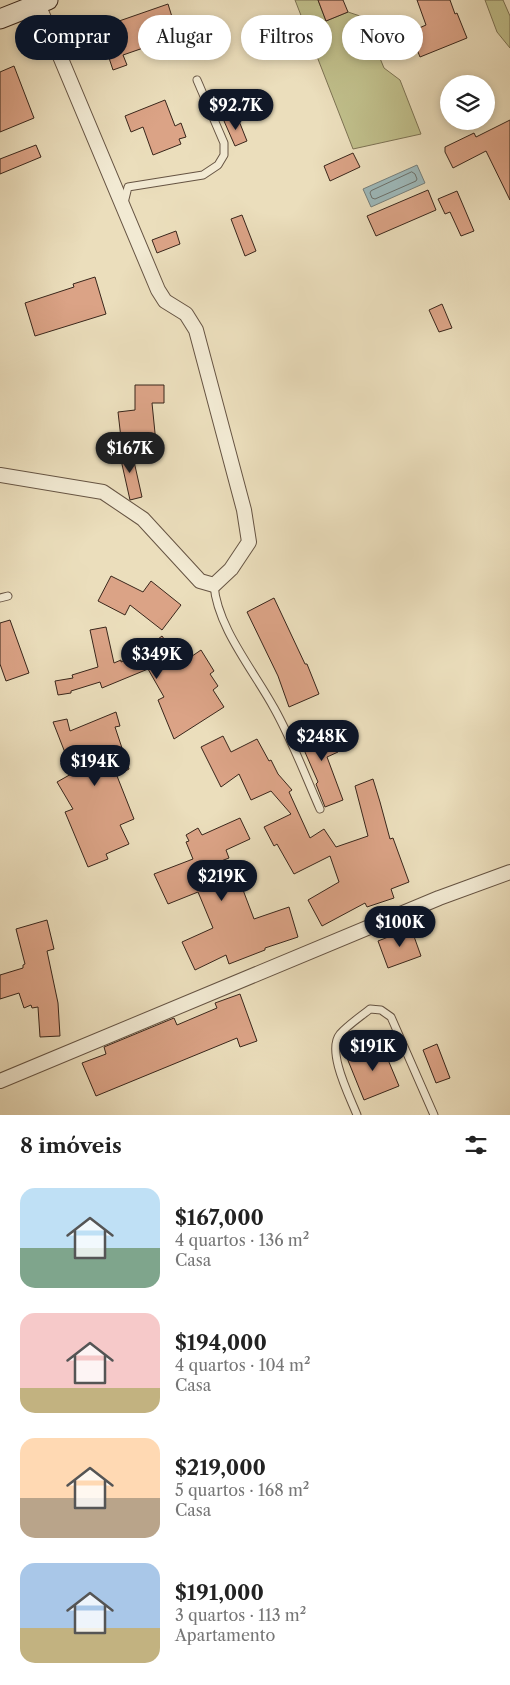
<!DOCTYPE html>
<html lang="pt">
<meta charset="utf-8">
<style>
:root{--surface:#fff;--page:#f6f6f6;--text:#222;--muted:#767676;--accent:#111827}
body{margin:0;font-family:"Libre Caslon Text",serif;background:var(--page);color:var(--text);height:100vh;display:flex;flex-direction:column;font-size:19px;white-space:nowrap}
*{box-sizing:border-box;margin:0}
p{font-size:16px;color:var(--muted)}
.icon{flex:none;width:28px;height:28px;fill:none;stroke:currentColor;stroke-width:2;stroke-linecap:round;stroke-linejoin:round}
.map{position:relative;height:1115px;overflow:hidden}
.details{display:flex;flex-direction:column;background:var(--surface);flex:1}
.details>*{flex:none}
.banner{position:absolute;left:15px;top:15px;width:480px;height:45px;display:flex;gap:10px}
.fabs{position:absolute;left:440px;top:75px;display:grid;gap:10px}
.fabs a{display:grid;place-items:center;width:55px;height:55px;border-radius:50%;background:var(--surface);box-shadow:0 2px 8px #0003;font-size:25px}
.price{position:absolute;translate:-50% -42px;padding:0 11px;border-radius:18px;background:var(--accent);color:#fff;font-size:16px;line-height:32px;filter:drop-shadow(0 1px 2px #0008)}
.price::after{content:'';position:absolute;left:50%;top:30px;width:15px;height:11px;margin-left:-8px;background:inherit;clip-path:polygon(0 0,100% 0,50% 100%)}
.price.current{background:#222;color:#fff}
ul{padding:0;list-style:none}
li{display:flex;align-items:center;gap:15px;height:125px;padding:0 20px}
li span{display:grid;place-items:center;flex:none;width:140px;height:100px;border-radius:15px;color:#555}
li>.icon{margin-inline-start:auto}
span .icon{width:60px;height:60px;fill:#fffc;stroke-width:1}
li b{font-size:21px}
h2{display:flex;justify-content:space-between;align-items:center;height:60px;padding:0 20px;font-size:21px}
.pill{padding:0 18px;border-radius:22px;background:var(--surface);box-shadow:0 2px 8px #0003;font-size:18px;line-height:45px}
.pill.current{background:var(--accent);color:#fff}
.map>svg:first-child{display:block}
</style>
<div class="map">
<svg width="510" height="1115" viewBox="0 0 510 1115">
<rect width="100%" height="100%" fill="#ebdebc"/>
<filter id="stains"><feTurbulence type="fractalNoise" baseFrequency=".004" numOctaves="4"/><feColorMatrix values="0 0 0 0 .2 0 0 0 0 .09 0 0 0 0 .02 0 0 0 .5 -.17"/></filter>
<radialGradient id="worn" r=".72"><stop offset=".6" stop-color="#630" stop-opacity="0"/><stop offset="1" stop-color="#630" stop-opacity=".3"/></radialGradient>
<!-- green -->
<g fill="#c0bf8b" stroke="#7c7253">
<path d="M295 0H318L326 21 348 12 372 20 370 34 384 68 400 80 421 134 353 149Z"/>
<path d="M485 0H503L510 16V48L497 32Z"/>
</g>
<!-- water -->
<path fill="#9db9bb" stroke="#757e7b" d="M417 165 425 183 371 207 363 189Z"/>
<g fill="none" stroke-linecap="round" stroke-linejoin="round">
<!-- shore -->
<path stroke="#6b706b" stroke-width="1" d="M412 172 415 174 417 179 416 181 375 199 372 198 370 193 371 191Z"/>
</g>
<!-- building -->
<g fill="#dba386" stroke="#39261b">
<path d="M318 0H343L348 12 326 21Z"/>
<path d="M417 0H450L455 14 457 13 467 38 420 57 410 32 426 25Z"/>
<path d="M168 4 178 36 123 55 127 65 113 70 99 28Z"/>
<path d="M14 66 34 118 0 132V72Z"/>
<path d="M165 100 175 126 181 123 186 137 179 139 181 144 153 155 143 127 131 132 125 116Z"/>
<path d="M237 116 247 141 235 146 224 121Z"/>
<path d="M510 120V200L486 151 453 168 445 152V147L474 133 476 137Z"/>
<path d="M36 145 41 157 0 174V159Z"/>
<path d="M353 153 360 167 330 181 324 166Z"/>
<path d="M428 190 436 210 376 236 367 216Z"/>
<path d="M457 191 474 231 461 236 450 212 445 214 438 199Z"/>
<path d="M242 215 256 251 245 256 231 219Z"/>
<path d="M176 231 180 244 157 253 152 240Z"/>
<path d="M95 277 106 314 35 336 25 303 74 287 73 284Z"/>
<path d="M442 304 452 328 439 332 429 310Z"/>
<path d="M135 385H164V403H152L156 443 122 447 118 412 135 410Z"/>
<path d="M131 448 142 497 130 500 119 451Z"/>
<path d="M111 576 143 592 151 581 181 605 162 630 130 605 125 615 98 601Z"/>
<path d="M274 598 305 664H307L319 694 289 707 278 676 247 612Z"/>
<path d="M10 620 29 673 6 681 0 664V623Z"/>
<path d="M106 627 114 663 121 660V662L137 655 162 636 182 663 201 650 214 671 210 674 218 686 213 690 224 707 174 739 158 700 164 697 148 669 102 688 100 682 71 691V693L58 695 55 681 73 678 72 675 98 667 90 630Z"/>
<path d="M116 712 120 726 115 727 129 769 117 776 134 819 120 825 129 844 106 854 108 859 88 867 65 812 73 809 57 782 73 773 53 722 67 719 70 731Z"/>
<path d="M325 723 338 752 327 757 343 800 325 807 316 784 318 782 298 736Z"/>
<path d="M223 736 231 752 257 739 269 761 271 760 278 774 292 790 289 792 310 838 324 829 336 847 368 836 355 786 373 779 380 802 390 839 393 838 409 882 391 889 394 898 367 907 365 903 322 926 308 900 339 882 330 856 294 874 277 844 274 846 264 827 291 814 271 791 251 800 239 774 221 787 201 747Z"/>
<path d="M240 818 250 839 226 850 229 858 208 866 221 891 240 882 254 919 289 907 298 937 265 948V950L229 964 226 955 195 970 182 942 213 928 198 892 168 904 154 874 193 859 186 842 189 841 186 835 198 828 202 835Z"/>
<path d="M47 920 54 949 47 951 58 1003 60 1036 40 1037 38 1007 32 1008 31 1005 24 1008 19 993 0 999V975L23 968V965L25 964 16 929Z"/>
<path d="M411 928 421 956 388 968 378 941Z"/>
<path d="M240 994 257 1041 240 1047 237 1038 96 1096 82 1063 106 1054 104 1047 174 1018 177 1025 217 1008 215 1003Z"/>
<path d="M381 1043 399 1086 364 1100 347 1058Z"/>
<path d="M437 1044 450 1078 436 1083 423 1050Z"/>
</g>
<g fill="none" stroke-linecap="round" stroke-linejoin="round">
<defs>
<g id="lane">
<path d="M124 203 128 187 203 175 218 165 224 155V143L197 80"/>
<path d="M214 585C217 627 254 671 274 708 292 740 305 775 320 809"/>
<path d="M0 598 8 596"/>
<path d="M357 1115C350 1097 326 1051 340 1034 348 1025 360 1017 370 1009L381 1010 391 1017 434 1115"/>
</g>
<g id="street">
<path d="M0 475 103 492 143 519 200 581 214 585 231 569 249 542 244 510 196 330 186 314 165 301 158 290 38 4"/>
<path d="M0 1081 439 898 510 872"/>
</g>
<path id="secondary" d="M0 19 48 0"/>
</defs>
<!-- lane casing -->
<use href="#lane" stroke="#665443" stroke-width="9"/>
<!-- street casing -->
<use href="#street" stroke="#665443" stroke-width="16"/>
<!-- secondary casing -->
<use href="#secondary" stroke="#39261b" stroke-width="21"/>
<!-- lane -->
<use href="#lane" stroke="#f2ead3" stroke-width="7"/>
<!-- street -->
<use href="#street" stroke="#f2ead3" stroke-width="14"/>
<!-- secondary -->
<use href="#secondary" stroke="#f2ead3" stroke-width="19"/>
</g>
<rect width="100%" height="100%" filter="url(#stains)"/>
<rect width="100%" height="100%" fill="url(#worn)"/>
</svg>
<div class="fabs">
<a><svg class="icon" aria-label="layers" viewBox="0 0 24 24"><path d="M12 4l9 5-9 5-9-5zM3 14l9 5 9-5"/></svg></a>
</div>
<b class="price" style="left:236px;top:131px">$92.7K</b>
<b class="price current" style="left:130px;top:474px">$167K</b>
<b class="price" style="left:157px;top:680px">$349K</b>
<b class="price" style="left:322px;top:762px">$248K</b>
<b class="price" style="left:95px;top:787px">$194K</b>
<b class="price" style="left:222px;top:902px">$219K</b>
<b class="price" style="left:400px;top:948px">$100K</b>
<b class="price" style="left:373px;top:1072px">$191K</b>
<div class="banner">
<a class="pill current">Comprar</a>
<a class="pill">Alugar</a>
<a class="pill">Filtros</a>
<a class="pill">Novo</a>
</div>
</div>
<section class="details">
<h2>8 imóveis<svg class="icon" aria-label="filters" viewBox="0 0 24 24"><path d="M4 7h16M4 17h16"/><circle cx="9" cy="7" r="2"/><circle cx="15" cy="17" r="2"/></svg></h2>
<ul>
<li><span style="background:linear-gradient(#bfe0f5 60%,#7fa58c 0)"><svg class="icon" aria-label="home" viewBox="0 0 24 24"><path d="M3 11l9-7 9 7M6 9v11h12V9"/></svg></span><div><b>$167,000</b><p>4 quartos · 136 m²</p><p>Casa</p></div></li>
<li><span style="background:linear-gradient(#f6c9c9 75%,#c2b280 0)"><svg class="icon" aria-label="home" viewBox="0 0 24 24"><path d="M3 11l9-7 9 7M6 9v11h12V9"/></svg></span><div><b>$194,000</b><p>4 quartos · 104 m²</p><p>Casa</p></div></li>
<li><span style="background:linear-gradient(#ffd9b3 60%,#b9a48a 0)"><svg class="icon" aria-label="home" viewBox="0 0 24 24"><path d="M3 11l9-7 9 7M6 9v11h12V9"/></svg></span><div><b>$219,000</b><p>5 quartos · 168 m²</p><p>Casa</p></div></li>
<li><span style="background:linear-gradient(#a9c7e8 65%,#c2b280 0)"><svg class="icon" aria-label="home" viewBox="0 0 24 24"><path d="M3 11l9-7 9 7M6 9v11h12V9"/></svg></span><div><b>$191,000</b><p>3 quartos · 113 m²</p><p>Apartamento</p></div></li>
</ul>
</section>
